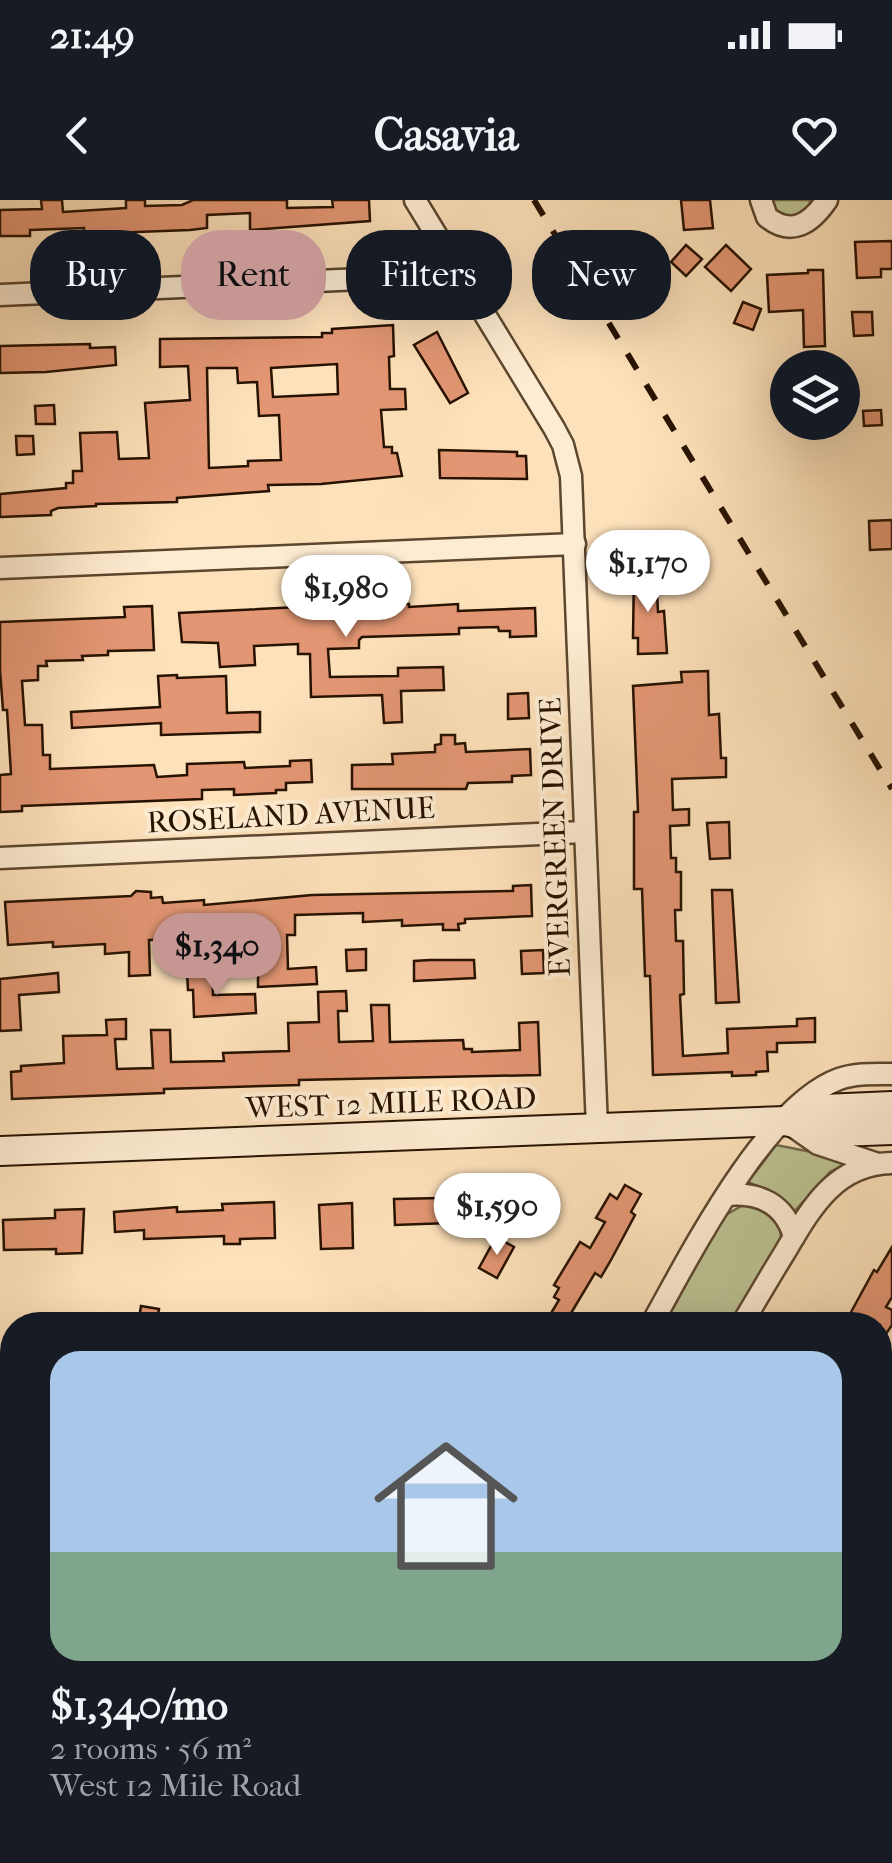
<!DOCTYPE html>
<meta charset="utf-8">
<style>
:root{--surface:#171b24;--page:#20242c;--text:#f1f3f6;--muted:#9ea1a6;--line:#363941;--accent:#c59692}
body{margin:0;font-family:"IM FELL French Canon",serif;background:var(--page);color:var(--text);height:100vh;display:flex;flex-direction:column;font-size:38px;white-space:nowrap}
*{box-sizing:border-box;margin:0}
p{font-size:32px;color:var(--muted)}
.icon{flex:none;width:55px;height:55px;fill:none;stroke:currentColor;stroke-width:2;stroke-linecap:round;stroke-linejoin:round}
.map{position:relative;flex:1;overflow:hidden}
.details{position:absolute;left:0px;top:1112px;width:892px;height:552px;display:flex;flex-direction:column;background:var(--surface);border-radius:40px 40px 0 0;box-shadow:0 10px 40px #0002}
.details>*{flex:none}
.top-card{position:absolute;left:30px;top:30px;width:832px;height:90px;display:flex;gap:20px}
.controls{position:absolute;left:770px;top:150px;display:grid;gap:20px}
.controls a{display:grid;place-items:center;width:90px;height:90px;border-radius:50%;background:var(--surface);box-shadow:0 10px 40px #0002;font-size:50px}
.price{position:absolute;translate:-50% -85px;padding:0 22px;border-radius:35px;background:#fff;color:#222;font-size:32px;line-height:65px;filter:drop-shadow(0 2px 5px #0008)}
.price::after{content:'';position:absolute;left:50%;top:60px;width:30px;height:22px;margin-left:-15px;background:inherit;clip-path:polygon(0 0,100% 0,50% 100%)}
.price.active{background:var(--accent);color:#111}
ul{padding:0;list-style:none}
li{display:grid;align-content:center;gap:20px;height:530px;padding:0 50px}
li+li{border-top:2px solid var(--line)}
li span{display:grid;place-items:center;height:310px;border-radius:30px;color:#555}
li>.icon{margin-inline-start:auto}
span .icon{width:180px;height:180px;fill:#fffc;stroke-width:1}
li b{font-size:42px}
.chip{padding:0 35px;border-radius:40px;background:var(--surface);box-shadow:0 10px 40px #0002;font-size:35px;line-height:90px}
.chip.active{background:var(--accent);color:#111}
.status{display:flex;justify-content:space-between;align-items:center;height:70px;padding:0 50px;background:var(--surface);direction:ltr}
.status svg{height:28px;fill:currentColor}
header{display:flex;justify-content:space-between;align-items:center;height:130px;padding:0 50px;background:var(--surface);font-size:45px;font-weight:700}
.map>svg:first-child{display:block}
</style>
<div class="status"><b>21:49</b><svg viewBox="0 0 49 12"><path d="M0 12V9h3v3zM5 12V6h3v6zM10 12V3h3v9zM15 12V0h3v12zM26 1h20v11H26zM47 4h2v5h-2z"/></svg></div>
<header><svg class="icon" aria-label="back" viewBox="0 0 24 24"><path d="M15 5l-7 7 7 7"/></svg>Casavia<svg class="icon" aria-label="heart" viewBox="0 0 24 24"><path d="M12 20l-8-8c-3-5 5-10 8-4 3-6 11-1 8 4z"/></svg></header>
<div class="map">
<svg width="892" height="1663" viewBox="0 0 892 1663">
<rect width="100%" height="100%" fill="#fde1ba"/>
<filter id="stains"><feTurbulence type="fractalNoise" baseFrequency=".002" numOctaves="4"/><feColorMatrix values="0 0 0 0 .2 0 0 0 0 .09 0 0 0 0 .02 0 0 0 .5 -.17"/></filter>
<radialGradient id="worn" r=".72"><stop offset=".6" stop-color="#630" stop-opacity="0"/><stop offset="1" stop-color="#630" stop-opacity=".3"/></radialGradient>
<!-- green -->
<g fill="#bcc393" stroke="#726a4a" stroke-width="2.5">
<path d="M770 0H810V4L797 18 777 15Z"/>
<path d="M776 945 847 959 848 963 830 972 793 1013 778 996 748 982Z"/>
<path d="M745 1004 766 1008 780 1026 781 1038 733 1125H662L724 1016Z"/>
</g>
<!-- building -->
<g fill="#e39673" stroke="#271200" stroke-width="2.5" fill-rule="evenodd">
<path d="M41 0H62L63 12 126 8V0H145V6L182 5 193 0H287V8L333 7 332 0H369L370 21 250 30V13L207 15V28L190 30 84 34V28L30 30V36H0V10L42 9Z"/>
<path d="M681 0H710L713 28 684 30Z"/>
<path d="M892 41V69H881V77L857 78 855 42Z"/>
<path d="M686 45 702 59 686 76 671 62Z"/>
<path d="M726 45 751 69 731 91 705 67Z"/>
<path d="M808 70H823L825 146 804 147 803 110 769 112 767 75 808 73Z"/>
<path d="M743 102 761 109 753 130 734 123Z"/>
<path d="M852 112H872L873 135 854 136Z"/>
<path d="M393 125 394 156 389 157 390 189H405L406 209 381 210 384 247H392V253H397L402 276 321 284 268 285 269 291 177 298V302L96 304V306L58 308 51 311V315L0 317V294L66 288V283H73V271H82L80 233 117 232 119 259 149 258 145 203 190 200 188 166 160 167V139L322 137V133H332V129ZM337 164 338 194 273 197 271 168ZM207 168H237L238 183 257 182 259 216 279 215 281 260 248 261V266L209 268Z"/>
<path d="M437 132 468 193 450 203 414 145Z"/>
<path d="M90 144V148L115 147 116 165 46 172 0 173V146Z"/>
<path d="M54 205 55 224H36L35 206Z"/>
<path d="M881 210 882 225 864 226 863 211Z"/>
<path d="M16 236H33L34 254 17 255Z"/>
<path d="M439 250 517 252V256H526L527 279 440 278Z"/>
<path d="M892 320V349L870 350 869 321Z"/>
<path d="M634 372H656L658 412 664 411 667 453 638 454V438H633Z"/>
<path d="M359 404 361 408H392V404H409V407L458 404V411L535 408 536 436 510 437V431H499L498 427 459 428V434L362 437 359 440V448L328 449 330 477 398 476V468L443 467 444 490 401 491 402 522 384 523 382 495 311 497 310 454H298V444L254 446 255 465 220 467 218 443 182 442 179 413Z"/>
<path d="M152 406 154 450 108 451V455L82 456 83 460 46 461 47 466H38V480L22 481 25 525H42L43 555H50V569L154 565 157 577 187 575V564L244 562 245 568 290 566V561L311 560 312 582 286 583V590H276V593L234 595V589L202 590V599L22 606V611L0 612V575L11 574 7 510H3L0 470V422L125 417 124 407Z"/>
<path d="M708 471 709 515 719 514 721 558H726V577L672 579 673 610 689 609V625L670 626 671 658H676V672H681V710H675L676 741H683L684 794 680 795 683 856 728 853 727 829 797 826V819L815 818V842L777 843V852H767L768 871 756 872V875L732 876V872L653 875 650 776H645L642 689H634V612H638L633 486 682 482 681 472Z"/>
<path d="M177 475V478L226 476 227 513 260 512V532L161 535V523L72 528 71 512 160 507 158 476Z"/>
<path d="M528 493 529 518 508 519V494Z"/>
<path d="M441 535H455V544L465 543 466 552 530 549 531 575 512 576V582L468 583 466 589H352V565L393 564 392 554 435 552V545L441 544Z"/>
<path d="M729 622 730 658 710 659 707 623Z"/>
<path d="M531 685 532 716 465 719V723L458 724 459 730H443V724L402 726V720L363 722V713L295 715V735H287L288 769 316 767 317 784 258 787V769H267L266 737 234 739V730L200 731 201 739 149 740 150 775 129 776V752L105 754V744L53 747V742L8 745 5 702 131 696 136 691 151 692V698L162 697 163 703 204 700V705L312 695 513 691V686Z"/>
<path d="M712 690H732L739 802 716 803Z"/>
<path d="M366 749V770L347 771 346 750Z"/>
<path d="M543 750 544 773 522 774 521 751Z"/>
<path d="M430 760H474L475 778 414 781V761Z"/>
<path d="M212 772 213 795 255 794 256 813 194 817 193 790H188L187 773Z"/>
<path d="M58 773 59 792 19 795 21 830 0 831V779Z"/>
<path d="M346 791 347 811H338L339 842 373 841 371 805H389L390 842 463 840 464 849H472V852L520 850 519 823 538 822 540 875 299 880V885L164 889V893L12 899 11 872 21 871V866L64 863 63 836 107 835 106 820 126 819V839H115L117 869 153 868 151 830H170L171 862 224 861 223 853 289 851 288 823 319 822 318 792Z"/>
<path d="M625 985 641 994 631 1012 635 1015 611 1060 601 1077 595 1073 564 1125H544L559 1100 554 1097 559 1088 554 1085 580 1042 590 1048 605 1022 596 1018 610 994 617 999Z"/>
<path d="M442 998V1003L477 1002V1022L395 1025 394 999Z"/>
<path d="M274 1002 275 1038 240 1039V1044H224V1036L144 1039V1030L115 1032 114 1012 177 1007V1012L223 1010 222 1004Z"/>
<path d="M352 1003 353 1048 321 1049 319 1005Z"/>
<path d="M84 1009 82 1053 56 1054V1049L4 1050 3 1020 55 1018V1010Z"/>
<path d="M496 1037 514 1047 497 1078 479 1068Z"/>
<path d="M892 1047V1097L886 1107 892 1110V1125L886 1134 880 1131V1125H844L874 1070 877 1072Z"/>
<path d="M141 1106 159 1109 156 1125H138Z"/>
</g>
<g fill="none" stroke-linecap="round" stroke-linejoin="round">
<defs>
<g id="minor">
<path d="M415 0 554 228 563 245 571 276 597 928"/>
<path d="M761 0 767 17C792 37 811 23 827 0"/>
<path d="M0 95 429 76 438 75 454 64"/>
<path d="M0 368 575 344"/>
<path d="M0 658 584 632"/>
<path d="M791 925 818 944 875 963"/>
<path d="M727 995C759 992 785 1004 794 1037"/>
<path d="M651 1125C689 1057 765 906 839 879 856 873 874 874 892 874"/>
<path d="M741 1125C756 1101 770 1076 785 1052 811 1008 835 964 892 963"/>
<path d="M0 1231 12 1232"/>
<path d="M880 1495 892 1498"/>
<path d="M0 1539 12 1540"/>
<path d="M446 1652 448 1663"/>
<path d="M519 1652V1663"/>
</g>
<g id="secondary">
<path d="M787 921 824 909 892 906"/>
<path d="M0 951 785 921 838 932 892 930"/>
</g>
</defs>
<!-- minor casing -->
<use href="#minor" stroke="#5c462e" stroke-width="25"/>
<!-- secondary casing -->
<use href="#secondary" stroke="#271200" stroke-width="32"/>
<!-- minor -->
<use href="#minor" stroke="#feecd2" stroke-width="20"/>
<!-- secondary -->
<use href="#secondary" stroke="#feecd2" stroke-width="28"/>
<!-- rail -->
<path stroke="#271200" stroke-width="6" stroke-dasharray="18 18" stroke-linecap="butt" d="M534 0 892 589"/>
</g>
<g text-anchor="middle" stroke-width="8" stroke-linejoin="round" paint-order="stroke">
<!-- street labels -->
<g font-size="30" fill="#271200" stroke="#feecd2">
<text transform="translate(291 615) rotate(-3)" y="10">ROSELAND AVENUE</text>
<text transform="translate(555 637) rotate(-92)" y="10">EVERGREEN DRIVE</text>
<text transform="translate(391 903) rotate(-2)" y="10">WEST 12 MILE ROAD</text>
</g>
</g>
<rect width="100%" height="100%" filter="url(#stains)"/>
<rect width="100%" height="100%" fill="url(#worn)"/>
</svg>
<div class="controls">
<a><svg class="icon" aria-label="layers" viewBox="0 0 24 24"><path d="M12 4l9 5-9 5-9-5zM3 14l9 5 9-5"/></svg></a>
</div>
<b class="price" style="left:648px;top:415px">$1,170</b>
<b class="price" style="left:346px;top:440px">$1,980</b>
<b class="price active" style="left:217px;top:798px">$1,340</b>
<b class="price" style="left:497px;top:1058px">$1,590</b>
<div class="top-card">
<a class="chip">Buy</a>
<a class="chip active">Rent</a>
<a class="chip">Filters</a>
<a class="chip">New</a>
</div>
<section class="details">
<ul>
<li><span style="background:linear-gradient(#a9c7e8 65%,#7fa58c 0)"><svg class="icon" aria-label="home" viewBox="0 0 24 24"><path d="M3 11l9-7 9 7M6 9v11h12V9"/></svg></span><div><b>$1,340/mo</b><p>2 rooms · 56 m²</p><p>West 12 Mile Road</p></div></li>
</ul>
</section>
</div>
